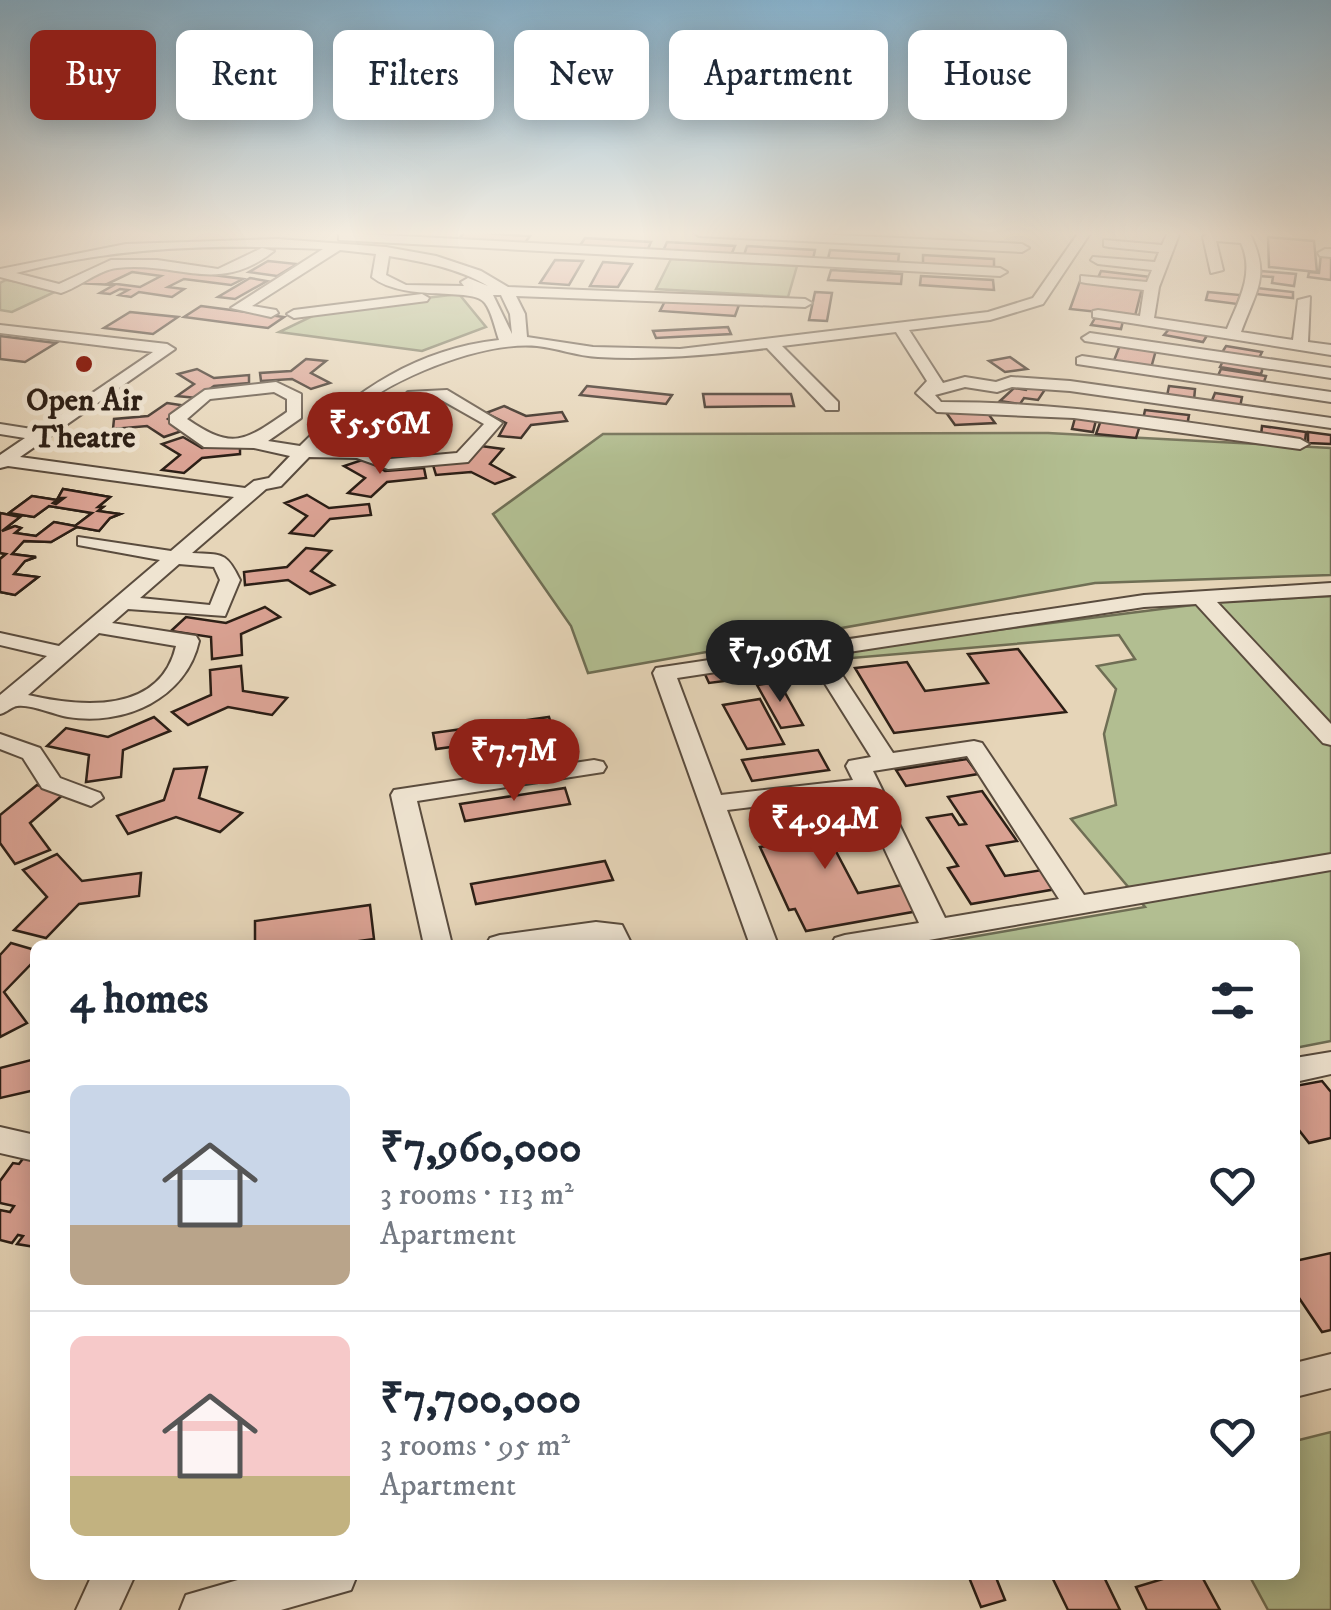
<!DOCTYPE html>
<meta charset="utf-8">
<style>
:root{--surface:#fff;--page:#f2f2f3;--text:#1f2937;--muted:#747a83;--line:#e0e1e3;--accent:#8f2418}
body{margin:0;font-family:"IM FELL DW Pica",serif;background:var(--page);color:var(--text);height:100vh;display:flex;flex-direction:column;font-size:38px;white-space:nowrap}
*{box-sizing:border-box;margin:0}
p{font-size:32px;color:var(--muted)}
.icon{flex:none;width:55px;height:55px;fill:none;stroke:currentColor;stroke-width:2;stroke-linecap:round;stroke-linejoin:round}
.map{position:relative;flex:1;overflow:hidden}
.panel{position:absolute;left:30px;top:940px;width:1270px;height:640px;display:flex;flex-direction:column;background:var(--surface);border-radius:15px;box-shadow:0 5px 25px #0003}
.panel>*{flex:none}
.banner{position:absolute;left:30px;top:30px;width:1272px;height:90px;display:flex;gap:20px}
.price{position:absolute;translate:-50% -85px;padding:0 22px;border-radius:35px;background:var(--accent);color:#fff;font-size:32px;line-height:65px;filter:drop-shadow(0 2px 5px #0008)}
.price::after{content:'';position:absolute;left:50%;top:60px;width:30px;height:22px;margin-left:-15px;background:inherit;clip-path:polygon(0 0,100% 0,50% 100%)}
.price.selected{background:#222;color:#fff}
ul{padding:0;list-style:none}
li{display:flex;align-items:center;gap:30px;height:250px;padding:0 40px}
li+li{border-top:2px solid var(--line)}
li span{display:grid;place-items:center;flex:none;width:280px;height:200px;border-radius:15px;color:#555}
li>.icon{margin-inline-start:auto}
span .icon{width:120px;height:120px;fill:#fffc;stroke-width:1}
li b{font-size:42px}
h2{display:flex;justify-content:space-between;align-items:center;height:120px;padding:0 40px;font-size:42px}
.chip{padding:0 35px;border-radius:15px;background:var(--surface);box-shadow:0 5px 25px #0003;font-size:35px;line-height:90px}
.chip.selected{background:var(--accent);color:#fff}
.map>svg:first-child{display:block}
</style>
<div class="map">
<svg width="1331" height="1610" viewBox="0 0 1331 1610">
<rect width="100%" height="100%" fill="#e6d5b8"/>
<filter id="stains"><feTurbulence type="fractalNoise" baseFrequency=".002" numOctaves="4"/><feColorMatrix values="0 0 0 0 .2 0 0 0 0 .09 0 0 0 0 .02 0 0 0 .5 -.17"/></filter>
<radialGradient id="worn" r=".72"><stop offset=".6" stop-color="#630" stop-opacity="0"/><stop offset="1" stop-color="#630" stop-opacity=".3"/></radialGradient>
<!-- green -->
<g fill="#b2be91" stroke="#6f6e54" stroke-width="2.5">
<path d="M671 259 797 266 788 297 656 289Z"/>
<path d="M6 280 61 289 12 312 0 310V283Z"/>
<path d="M459 294 486 327 422 351 279 332 325 310Z"/>
<path d="M1048 433 1331 448V575L1095 583 588 673 571 626 493 514 603 434Z"/>
<path d="M1331 596V1041L1295 1048V945H925L1145 907 1071 819 1116 805 1104 734 1116 689 1097 666 1135 659 1119 635 840 659 831 651 1216 602Z"/>
<path d="M1331 1432V1610H1268L1249 1575H1295V1441Z"/>
</g>
<!-- building -->
<g fill="#daa293" stroke="#2c1f16" stroke-width="2.5" fill-rule="evenodd">
<path d="M465 232 530 236 524 244 457 241Z"/>
<path d="M1268 237 1314 241 1317 272 1269 267Z"/>
<path d="M585 238 651 242 647 251 579 247Z"/>
<path d="M667 242 735 246 731 255 663 251Z"/>
<path d="M747 246 815 250 813 259 744 255Z"/>
<path d="M830 250 899 254 898 263 828 259Z"/>
<path d="M1321 254 1331 255V280L1308 277 1309 272 1319 273Z"/>
<path d="M923 255 994 259V268L923 264Z"/>
<path d="M555 260 583 261 569 285 540 283Z"/>
<path d="M268 261 297 264 277 276 249 272Z"/>
<path d="M603 262 632 264 618 287 590 286Z"/>
<path d="M144 266 191 272 243 279 231 285 184 279 168 287 184 289 172 297 139 292 131 297 119 295 128 290 120 289 110 294 100 293 114 285 78 283 112 267ZM132 272 161 276 140 287 109 283Z"/>
<path d="M831 270 902 274 901 284 828 280Z"/>
<path d="M1101 271 1151 277 1148 284 1098 278Z"/>
<path d="M1261 271 1296 274 1294 286 1272 283 1273 277 1260 276Z"/>
<path d="M921 276 993 280 994 290 920 285Z"/>
<path d="M250 278 267 281 235 299 218 297Z"/>
<path d="M1080 281 1142 288 1135 316 1070 309Z"/>
<path d="M1257 288 1293 292V298L1256 294Z"/>
<path d="M815 292 832 293 827 321 809 320Z"/>
<path d="M1208 292 1240 295 1237 304 1206 300Z"/>
<path d="M665 301 739 305 735 316 660 311Z"/>
<path d="M201 306 284 317 268 328 184 317Z"/>
<path d="M130 312 178 317 153 334 104 328Z"/>
<path d="M1095 318 1123 321 1121 329 1091 325Z"/>
<path d="M728 327 731 334 656 338 653 331Z"/>
<path d="M1170 328 1208 334 1203 342 1164 335Z"/>
<path d="M0 336 56 343 25 362 0 359Z"/>
<path d="M1120 345 1156 350 1151 368 1113 363Z"/>
<path d="M1226 346 1262 352 1258 360 1221 354Z"/>
<path d="M1010 357 1027 369 1005 372 989 361Z"/>
<path d="M306 359 326 361 311 373 330 383 311 389 292 379 261 381 260 373 291 371Z"/>
<path d="M1224 359 1262 366V371L1261 374 1220 367Z"/>
<path d="M197 369 214 378 249 375V383L214 386 197 398 177 396 194 384 178 374Z"/>
<path d="M1221 369 1266 376 1263 385 1217 378Z"/>
<path d="M1029 385 1046 388 1038 400 1024 398 1020 404 1000 401 1014 388 1026 390Z"/>
<path d="M587 386 672 395 666 404 580 395Z"/>
<path d="M1169 386 1195 389 1194 400 1167 396Z"/>
<path d="M1215 393 1242 397 1240 407 1211 403Z"/>
<path d="M703 394H791L794 406 705 407Z"/>
<path d="M167 403 187 406 168 419 185 430 164 437 147 426 113 429 114 419 148 416Z"/>
<path d="M504 406 526 416 562 412 567 421 531 425 521 438 499 436 506 423 486 413Z"/>
<path d="M984 408 995 423 955 425 945 411Z"/>
<path d="M1145 410 1189 415 1187 426 1143 420Z"/>
<path d="M1075 418 1096 420 1093 432 1072 429Z"/>
<path d="M1101 420 1140 425 1136 438 1096 434Z"/>
<path d="M1262 426 1306 432 1305 442 1261 436Z"/>
<path d="M1308 432 1331 435V444L1308 443Z"/>
<path d="M183 437 202 448 240 445V454L202 458 184 473 162 470 180 455 162 444Z"/>
<path d="M481 446 503 449 490 464 514 477 495 484 471 472 436 475 433 465Z"/>
<path d="M365 459 385 471 424 468 426 478 387 482 371 497 348 493 365 478 344 466Z"/>
<path d="M63 489 110 497 98 507H103L98 511 120 514 110 518 99 531 77 527 51 542 24 541 12 554 36 557 25 561 14 574 38 577 15 595 0 592V559L6 554 0 553V541L8 535 0 534V513L20 517 2 531 15 526 21 528 15 533 36 536 54 522 75 526 92 513 49 506 34 517 9 513 32 496 57 500 53 503 56 504 64 498H58Z"/>
<path d="M63 489 110 497 98 507H103L98 511 120 514 110 518 99 531 77 527 51 542 24 541 12 554 36 557 25 561 14 574 38 577 15 595 0 592V559L6 554 0 553V513L20 517 2 531 15 526 21 528 15 533 36 536 54 522 75 526 92 513 49 506 34 517 9 513 32 496 57 500 53 503 56 504 64 498H58Z"/>
<path d="M307 495 329 508 369 504 371 515 330 519 314 536 290 533 307 516 285 503Z"/>
<path d="M306 548 331 551 311 571 334 585 310 594 288 580 245 585 244 572 287 567Z"/>
<path d="M265 607 280 617 241 634 242 655 212 659 211 637 171 631 186 617 226 623Z"/>
<path d="M1018 649 1066 712 894 733 855 668 907 662 925 691 988 683 968 654Z"/>
<path d="M774 663 779 674 709 683 704 672Z"/>
<path d="M241 666 243 691 287 698 272 715 228 707 188 725 172 712 211 695 210 670Z"/>
<path d="M779 682 803 725 781 728 757 685Z"/>
<path d="M760 699 784 744 747 749 723 705Z"/>
<path d="M154 717 170 731 123 750 121 777 86 782 89 755 47 746 66 728 108 737Z"/>
<path d="M549 717 554 733 436 749 433 733Z"/>
<path d="M818 750 829 770 752 781 742 760Z"/>
<path d="M967 759 978 774 906 786 896 770Z"/>
<path d="M207 767 199 798 242 813 220 832 176 817 128 834 117 816 164 800 174 769Z"/>
<path d="M37 785 65 793 30 823 50 850 15 864 0 843V815Z"/>
<path d="M565 788 570 804 465 821 460 804Z"/>
<path d="M982 791 1017 841 987 846 1005 876 1042 870 1056 889 971 904 948 868 958 866 927 818 952 814 959 825 966 824 948 797Z"/>
<path d="M855 808 872 834 831 842 858 893 903 885 918 911 806 931 795 909 789 910 760 847 766 846 755 827Z"/>
<path d="M57 854 82 881 141 873 139 896 79 904 46 938 14 930 47 897 23 870Z"/>
<path d="M605 861 613 880 476 904 471 884Z"/>
<path d="M370 905 374 939 330 945H255V921Z"/>
<path d="M11 943 35 950V960L4 992 27 1023 0 1037V955Z"/>
<path d="M35 1059V1090L0 1098V1068Z"/>
<path d="M1322 1081 1331 1092V1138L1309 1143 1295 1125V1086Z"/>
<path d="M25 1156 35 1158V1247L17 1244 23 1236 18 1235 12 1243 0 1240V1210L10 1212 14 1206 0 1203V1181L13 1163 19 1164Z"/>
<path d="M1331 1253V1330L1322 1332 1295 1292V1261Z"/>
<path d="M968 1575H995L1005 1600 981 1607Z"/>
<path d="M1051 1575H1103L1120 1610H1068Z"/>
<path d="M1176 1575H1201L1220 1610H1147L1136 1587Z"/>
</g>
<g fill="none" stroke-linecap="round" stroke-linejoin="round">
<defs>
<g id="minor">
<path d="M693 232H774L1022 244 1029 248 1022 252 699 236Z"/>
<path d="M1079 232H1091L1043 304 990 320 909 330 943 383 965 377 996 382 1011 377 1070 381 1331 418V428L1070 391 1012 387 997 392 965 387 935 395 941 402C1062 402 1181 421 1300 439L1309 444 1300 449 1074 418 937 412 916 393 927 381 896 332 782 346 838 402V410H826L767 348C710 355 656 360 598 357 577 356 557 348 537 346 482 341 392 378 351 413 340 423 330 436 319 447L354 448 408 392 447 390 502 423 468 462 388 469 357 458 309 457 281 486 266 489 192 553C222 555 226 551 240 580L225 616 128 609 112 623 196 636 199 641C186 699 124 726 68 717 54 715 26 702 14 707 9 709 5 713 0 714V695L47 656 0 645V633L59 646 160 560 78 545V537L171 551 234 497 8 466 0 468V455L25 438 0 434V424L38 430 153 352 0 333V325L167 344 175 349 20 457 245 488 254 481 269 478 290 456 254 448 204 447 170 423V415L205 390 276 382 301 394V418L268 441 300 446C355 390 418 349 499 340 495 329 492 312 485 303 473 286 405 303 372 277L376 254 340 250 252 306 276 310 278 313 271 317 231 308 323 249C220 244 117 246 16 273L59 284 111 260H157L218 269 262 248 274 251C217 296 179 261 117 268 98 270 80 287 61 293L0 277V269L126 244 277 239 386 247 436 256 481 271 508 287 805 299 812 303 805 307 516 296 525 314 527 337 593 347 680 349 988 312 1033 298ZM389 256C424 262 458 268 488 286L468 278 461 282 464 286 406 285 386 275ZM493 295H501L510 314 512 334ZM274 392 287 399V412C244 442 232 450 187 419L210 399ZM438 398 484 424 457 453 390 459 370 451 419 400ZM179 564 214 567 220 580 210 605 140 598ZM99 633 176 646C160 715 80 707 28 695Z"/>
<path d="M1168 232H1180L1159 287 1154 318 1227 329C1239 300 1255 273 1241 243L1216 241 1223 270 1211 273 1203 237 1209 233 1249 232C1271 276 1257 288 1241 332L1293 340 1298 300 1310 297 1308 342 1331 345V355L1093 317V311L1098 310 1140 316 1144 290 1086 283 1081 282V276L1147 282 1152 270 1098 264 1091 260 1093 257 1155 262 1159 252 1109 247 1104 246V240L1162 245Z"/>
<path d="M344 233 1000 268 1007 272 1000 276 339 240V234Z"/>
<path d="M1325 249H1331V257L1320 256 1318 253Z"/>
<path d="M422 294 429 298 427 301 294 318 287 314 294 310Z"/>
<path d="M1090 333 1331 368V378L1085 341 1082 338Z"/>
<path d="M1082 356 1331 392V402L1077 364V358Z"/>
<path d="M1331 583V595L1217 602 1331 724V745L1323 743 1196 604 1144 607 829 655 893 753 974 741 982 743 1084 895 1331 854V870L900 945H831L835 938 845 935 919 923 859 794 727 810 778 945H750L653 673 656 668 1144 595ZM809 658 871 757 849 761 846 766 853 780 721 795 677 678ZM967 756 1059 899 945 918 873 771Z"/>
<path d="M0 734 40 748 60 778 100 793 103 798 91 806 42 788 23 758 0 749Z"/>
<path d="M594 760 603 762 606 767 603 772 417 801 452 945H424L391 795 394 790Z"/>
<path d="M596 922 622 925 632 945H604L596 940 565 945H486L490 938 500 935Z"/>
<path d="M1331 1052V1074L1295 1082V1058Z"/>
<path d="M0 1127 35 1135V1161L0 1153Z"/>
<path d="M1331 1354V1388L1295 1397V1363Z"/>
<path d="M92 1575H135L119 1610H76Z"/>
<path d="M255 1575H357L351 1590 281 1610H180L186 1595Z"/>
</g>
</defs>
<!-- minor casing -->
<use href="#minor" stroke="#5a4c3e" stroke-width="4"/>
<!-- minor -->
<use href="#minor" fill="#efe4d1" fill-rule="evenodd"/>
</g>
<!-- sky -->
<linearGradient id="sky" x2="0" y2="1"><stop stop-color="#87b6d4"/><stop offset="0.51" stop-color="#f4ecdf"/><stop offset="1" stop-color="#f4ecdf" stop-opacity="0"/></linearGradient>
<rect width="1331" height="457" fill="url(#sky)"/>
<!-- markers -->
<circle fill="#8f2418" stroke="#efe4d1" stroke-width="4" cx="84" cy="364" r="10"/>
<g text-anchor="middle" stroke-width="10" stroke-linejoin="round" paint-order="stroke">
<!-- far-poi labels -->
<g font-size="32" font-weight="bold" fill="#2c1f16" stroke="#efe4d1">
<text x="84" y="410">Open Air<tspan x="84" dy="37">Theatre</tspan></text>
</g>
</g>
<rect width="100%" height="100%" filter="url(#stains)"/>
<rect width="100%" height="100%" fill="url(#worn)"/>
</svg>
<b class="price" style="left:380px;top:477px">₹5.56M</b>
<b class="price selected" style="left:780px;top:705px">₹7.96M</b>
<b class="price" style="left:514px;top:804px">₹7.7M</b>
<b class="price" style="left:825px;top:872px">₹4.94M</b>
<div class="banner">
<a class="chip selected">Buy</a>
<a class="chip">Rent</a>
<a class="chip">Filters</a>
<a class="chip">New</a>
<a class="chip">Apartment</a>
<a class="chip">House</a>
</div>
<section class="panel">
<h2>4 homes<svg class="icon" aria-label="filters" viewBox="0 0 24 24"><path d="M4 7h16M4 17h16"/><circle cx="9" cy="7" r="2"/><circle cx="15" cy="17" r="2"/></svg></h2>
<ul>
<li><span style="background:linear-gradient(#c9d6e8 70%,#b9a48a 0)"><svg class="icon" aria-label="home" viewBox="0 0 24 24"><path d="M3 11l9-7 9 7M6 9v11h12V9"/></svg></span><div><b>₹7,960,000</b><p>3 rooms · 113 m²</p><p>Apartment</p></div><svg class="icon" aria-label="heart" viewBox="0 0 24 24"><path d="M12 20l-8-8c-3-5 5-10 8-4 3-6 11-1 8 4z"/></svg></li>
<li><span style="background:linear-gradient(#f6c9c9 70%,#c2b280 0)"><svg class="icon" aria-label="home" viewBox="0 0 24 24"><path d="M3 11l9-7 9 7M6 9v11h12V9"/></svg></span><div><b>₹7,700,000</b><p>3 rooms · 95 m²</p><p>Apartment</p></div><svg class="icon" aria-label="heart" viewBox="0 0 24 24"><path d="M12 20l-8-8c-3-5 5-10 8-4 3-6 11-1 8 4z"/></svg></li>
</ul>
</section>
</div>
